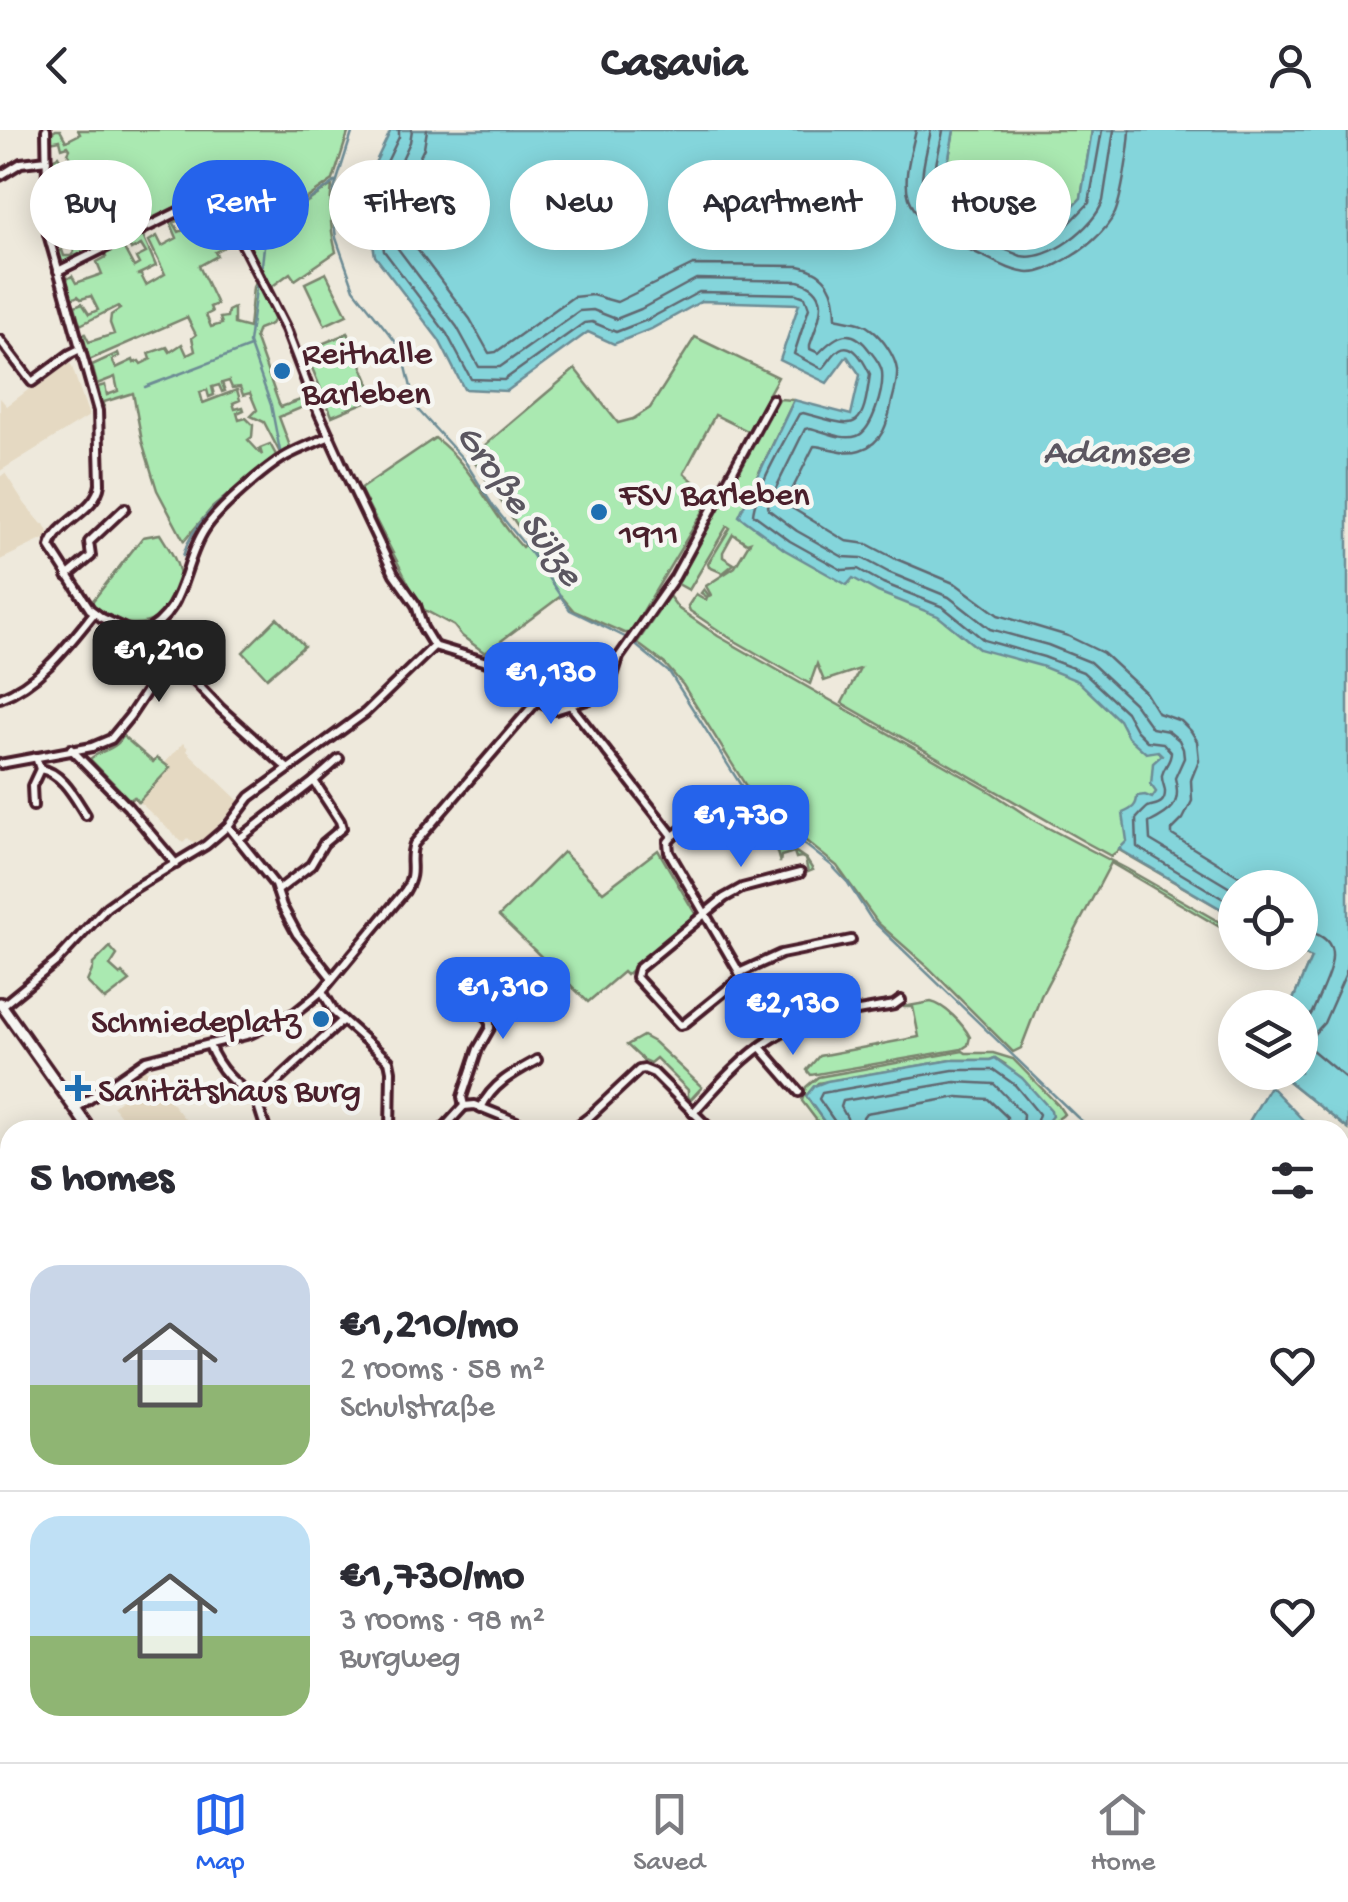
<!DOCTYPE html>
<meta charset="utf-8">
<style>
:root{--surface:#fff;--page:#f2f2f3;--text:#2b2b33;--muted:#7c7c81;--line:#e1e1e2;--accent:#2563eb}
body{margin:0;font-family:"Gochi Hand",sans-serif;background:var(--page);color:var(--text);height:100vh;display:flex;flex-direction:column;font-size:38px;white-space:nowrap}
*{box-sizing:border-box;margin:0}
p{font-size:32px;color:var(--muted)}
.icon{flex:none;width:55px;height:55px;fill:none;stroke:currentColor;stroke-width:2;stroke-linecap:round;stroke-linejoin:round}
.map{position:relative;flex:1;overflow:hidden}
.side{position:absolute;left:0px;top:990px;width:1350px;height:642px;display:flex;flex-direction:column;background:var(--surface);border-radius:30px 30px 0 0;box-shadow:0 5px 25px #0003}
.side>*{flex:none}
.banner{position:absolute;left:30px;top:30px;width:1290px;height:90px;display:flex;gap:20px}
.tools{position:absolute;left:1218px;top:740px;display:grid;gap:20px}
.tools a{display:grid;place-items:center;width:100px;height:100px;border-radius:50%;background:var(--surface);box-shadow:0 5px 25px #0003;font-size:50px}
.price{position:absolute;translate:-50% -85px;padding:0 22px;border-radius:20px;background:var(--accent);color:#fff;font-size:32px;line-height:65px;filter:drop-shadow(0 2px 5px #0008)}
.price::after{content:'';position:absolute;left:50%;top:60px;width:30px;height:22px;margin-left:-15px;background:inherit;clip-path:polygon(0 0,100% 0,50% 100%)}
.price.selected{background:#222;color:#fff}
ul{padding:0;list-style:none}
li{display:flex;align-items:center;gap:30px;height:250px;padding:0 30px}
li+li{border-top:2px solid var(--line)}
li span{display:grid;place-items:center;flex:none;width:280px;height:200px;border-radius:30px;color:#555}
li>.icon{margin-inline-start:auto}
span .icon{width:120px;height:120px;fill:#fffc;stroke-width:1}
li b{font-size:42px}
h2{display:flex;justify-content:space-between;align-items:center;height:120px;padding:0 30px;font-size:42px}
.chip{padding:0 35px;border-radius:45px;background:var(--surface);box-shadow:0 5px 25px #0003;font-size:35px;line-height:90px}
.chip.selected{background:var(--accent);color:#fff}
header{display:flex;justify-content:space-between;align-items:center;height:130px;padding:0 30px;background:var(--surface);font-size:45px;font-weight:700}
.tabs{display:flex;justify-content:space-around;align-items:center;height:140px;border-top:2px solid var(--line);background:var(--surface);font-size:28px;color:var(--muted)}
.tabs a{display:grid;justify-items:center;gap:5px}
.tabs .selected{color:var(--accent)}
.map>svg:first-child{display:block}
</style>
<header><svg class="icon" aria-label="back" viewBox="0 0 24 24"><path d="M15 5l-7 7 7 7"/></svg>Casavia<svg class="icon" aria-label="person" viewBox="0 0 24 24"><circle cx="12" cy="8" r="4"/><path d="M4 21q1-7 8-7t8 7"/></svg></header>
<div class="map">
<svg width="1348" height="1632" viewBox="0 0 1348 1632">
<rect width="100%" height="100%" fill="#eee9dc"/>
<filter id="ink" filterUnits="userSpaceOnUse"><feTurbulence type="fractalNoise" baseFrequency=".01" numOctaves="2"/><feDisplacementMap in="SourceGraphic" scale="20" xChannelSelector="R" yChannelSelector="G"/><feConvolveMatrix kernelMatrix="1 2 1 2 8 2 1 2 1" color-interpolation-filters="sRGB"/></filter>
<g filter="url(#ink)">
<!-- built -->
<g fill="#e5d9c2">
<path d="M71 234 89 286 0 341V268L7 276 61 235Z"/>
<path d="M5 343 25 374 42 394H44L50 406 0 430V347Z"/>
<path d="M123 606 153 632 157 628 164 634 183 613 188 618 187 621 240 672 202 712 199 710 194 714 188 708 183 713 134 667 130 670 92 633 91 627 112 618 121 611Z"/>
<path d="M145 939 161 960 194 1000H116L125 991 113 976 129 963 122 953Z"/>
<path d="M222 1623 232 1632H109L105 1628 111 1623Z"/>
<path d="M1067 1623H1154L1167 1632H1080Z"/>
</g>
<!-- green -->
<g fill="#aae9b1" stroke="#7a846e" stroke-width="2.5">
<path d="M56 0H60L66 11 80 4 78 0H349L333 50 289 81 291 83 332 55C329 79 330 99 336 122L295 150 290 143 270 158 247 112 259 106 262 94 258 92 251 78 268 67 266 65 242 77 240 71 243 68 236 54 247 46 245 43 115 110 61 135 57 122 62 120 64 126H71L74 122 70 111 75 109 73 104 54 109 52 77 54 76 61 92 74 85 69 76 73 74 67 62 52 70 51 54 56 52 62 60 71 55 68 48 81 41 77 34 51 46 50 30 58 26 64 37 73 32 68 23 70 19 68 16 62 18 60 10 50 12V4Z"/>
<path d="M954 0H1092L1081 68 1058 92 1030 106 959 74 944 55Z"/>
<path d="M186 82 188 86 174 93 179 102 193 96 195 100 201 97 198 91 208 86 214 100 227 94 223 86 226 85 238 110 215 122 217 126 199 136 217 174 210 177 212 182 206 185 211 197 222 194 220 188 227 187 228 181 234 178V194L249 198 253 157 256 151H258L275 187 271 194 258 199 255 207 279 274 281 277 306 268 308 275 279 287 291 319 281 325 264 292 251 286 257 280 250 263 243 265 240 257 232 258 229 251 222 253 225 261 222 262 219 255 212 257 214 265 209 267 207 260 200 262 203 273 237 260 240 270 233 273 235 279 243 277 244 280 237 283 239 290 246 288 253 295 252 307 248 310 262 325 260 318 270 314 276 325 212 378 184 411 157 360 142 311 133 263 104 272V276H101L98 257 105 255 107 265 118 261 115 247 97 254 92 235 118 223 119 226 112 230 116 238 133 230 134 233 139 231 141 234 151 229 149 223 167 217 170 222 182 214 187 225 195 221 192 208 196 205 187 187 89 230 81 205 85 204 89 212 114 204 110 193 111 185 120 179 118 176 80 195 75 176 82 173 89 184 98 180 91 166 81 169 78 166 70 170 63 143 65 141 67 149 72 146 76 153 102 144 97 132 106 127 105 123 122 115 134 137 139 134 136 128 146 123 141 115 131 120 128 113 143 106 156 136 137 145H141L146 155 165 144 149 111 157 106 162 116 177 108 170 91Z"/>
<path d="M326 143 347 185 325 195 305 153Z"/>
<path d="M348 203 375 268 332 286 305 221Z"/>
<path d="M695 207 778 247 748 301 715 285 684 343 711 367 710 370 630 503H624L574 481 561 466 485 523 462 506 454 496 421 478 360 359 435 308C473 336 490 383 522 417L528 411 471 327 575 239 618 293 633 289 650 278Z"/>
<path d="M779 269 794 270 752 357 1011 507 1288 680 1348 999 1278 943 1300 942V878L1290 877 1311 828 1300 822V758H1235V787L1119 720 1111 726 1085 712 842 573 860 539 824 551 817 534 810 554 730 508 690 481 688 476 696 464 706 470 707 467 701 463 704 459 709 466 711 465 706 456 735 437 750 412 747 413 733 404 723 422V427L734 434 723 443 709 437 708 434 730 398 727 396 689 460 678 454Z"/>
<path d="M160 404C168 417 179 432 180 448 180 456 176 464 172 471 153 504 115 498 91 473L143 407Z"/>
<path d="M669 466 679 479 718 506 991 662 1035 691 1127 739 1235 801V806L1111 733 1041 866 1021 918 1013 922 929 838 878 793 837 736 754 669 683 555 665 534 637 513Z"/>
<path d="M277 488 304 516 267 548 243 522Z"/>
<path d="M606 523 614 530 607 534 604 548H607L608 552 600 549 601 540 596 539 581 550 582 558 557 567 558 574 552 572 550 570 554 564Z"/>
<path d="M123 606 153 632 157 628 170 638 138 672 134 667 130 670 90 629C100 620 117 620 123 606Z"/>
<path d="M728 666 734 668 756 694 776 704 787 716 806 729 813 740 808 742 805 729 801 727 796 728 794 722 781 726 780 733 773 708 761 703 755 705 732 678 723 685 713 677Z"/>
<path d="M658 720 696 785 626 845 623 842 588 872 499 786 563 722 603 762Z"/>
<path d="M110 817 117 825 110 836 120 845 122 843 130 851 105 870 87 852 93 838V834Z"/>
<path d="M931 872C945 875 963 894 970 907L968 915 962 919 811 945 807 940 819 926 919 907 913 877H903Z"/>
<path d="M643 906 654 912 702 957 690 970 688 966V960L656 928 650 933 643 930 627 915Z"/>
<path d="M963 921 966 923H993L1013 929 1058 975 1064 984 1062 986 1042 1000H947L1005 934 995 928 990 930H952L818 953 806 966 830 1000H824L802 971 806 957 818 947Z"/>
<path d="M1348 1429V1632H1247L1255 1623 1340 1622V1431Z"/>
</g>
<!-- water -->
<g fill="#84d5db" stroke="#6d8c95" stroke-width="2.5">
<path d="M391 0H954L944 55 959 74 1030 106 1058 92 1081 68 1092 0H1348V999L1278 943 1300 942V878L1290 877 1311 828 1300 822V758H1235V787L1119 719 1127 711 1123 683C1132 679 1137 676 1137 666L1145 665 1152 668 1156 662 1151 655 1153 633 1162 625 1158 621 1146 623 1128 607 1119 590 1078 551 1041 536 979 519 938 486 878 462 853 448 847 455 785 420 739 386 794 270 851 285 860 245 847 226 827 253 780 230 799 174 702 171 651 199 614 214 588 202 507 261 464 259 439 210 375 126 364 56Z"/>
<path d="M995 928 1022 948 1051 980 1052 986 1041 1000H830L806 966 814 956 827 951 952 930H990Z"/>
<path d="M1270 956 1309 996 1314 1000H1244Z"/>
<path d="M1340 1022 1348 1029V1133L1340 1131Z"/>
<path d="M1341 1272 1348 1275V1377L1340 1386Z"/>
</g>
<g fill="none" stroke-linecap="round" stroke-linejoin="round">
<!-- shore -->
<g stroke="#616871" stroke-width="2.5">
<path d="M399 0V7L375 57 384 121 447 204 471 249 504 250 584 193 592 192 616 202 647 190 699 162 797 164 805 167 809 178 794 224 822 239C828 234 833 223 840 219 854 211 865 234 870 244 862 306 856 297 803 283L799 284C786 308 755 360 753 384L790 411 842 440 858 439 883 453 943 477 984 510 1044 527 1083 542 1126 582 1136 600 1147 611 1163 613 1171 622C1171 632 1164 636 1162 645 1161 651 1165 656 1165 662 1165 675 1156 674 1148 677 1145 679 1138 687 1136 689L1137 717 1235 776"/>
<path d="M412 0 410 12 388 59 396 116 457 197 479 237H500L579 181 593 180 616 189 641 179 696 149 798 151C835 161 818 190 810 215V219L819 223C837 204 852 195 870 221 875 227 881 234 882 242 884 258 873 300 857 306 843 311 824 301 810 298L805 299 772 366 768 376 769 380 797 401 843 427 862 428 888 442 949 467 990 499 1048 515 1090 532 1134 573 1152 598 1168 601 1179 610 1183 619 1184 628 1175 648C1182 675 1171 682 1149 693L1150 710 1235 761"/>
<path d="M427 0 424 18 403 62 410 110 470 189 489 223 496 222 573 167 592 165 617 172 693 135 799 136C828 142 836 161 836 188 848 192 861 190 872 200 883 209 895 226 897 240 898 250 895 260 892 271 888 291 884 313 860 320 844 325 829 317 814 316L787 370V375L846 411 867 414 894 428 956 454 998 485 1068 506 1103 523 1145 562 1158 583 1181 591 1191 601 1197 611 1199 630 1191 650 1192 671 1183 689 1172 700V705L1258 758"/>
<path d="M916 0C912 20 902 48 909 68 919 97 947 109 972 121 989 128 1010 142 1029 143 1043 143 1054 136 1065 130 1083 121 1106 102 1115 83 1122 66 1129 19 1130 0"/>
<path d="M931 0C928 17 921 38 922 55 923 91 993 114 1021 126 1049 132 1094 97 1103 71L1114 0"/>
<path d="M943 0C941 15 933 40 934 55 936 82 1008 109 1031 115L1063 100 1089 73 1102 0"/>
<path d="M1300 800C1344 806 1334 832 1321 862 1315 875 1312 888 1300 897"/>
<path d="M1348 827 1346 843 1324 893 1305 914 1348 950"/>
<path d="M836 1000 835 992 819 969 822 963 953 940H994L1015 955 1039 984 1034 1000"/>
<path d="M849 1000 847 988 841 977 843 971 955 952 994 954 1023 984 1022 1000"/>
<path d="M864 1000 863 987 866 983 958 967 988 969 1007 987V1000"/>
</g>
<!-- stream -->
<g stroke="#6d8c95" stroke-width="2.5">
<path d="M353 0 334 60 333 84 336 108 354 159 402 220 415 274 419 281 464 330 493 376 532 424 570 480 627 508 670 543 747 665 761 680 831 735 848 753 871 789 1077 987 1093 1000"/>
<path d="M262 135 265 107 270 97 335 52"/>
<path d="M257 151 249 213 271 275 280 321"/>
<path d="M145 257 250 217"/>
<path d="M183 426C194 383 243 355 275 327"/>
<path d="M1340 1250 1348 1257"/>
</g>
<defs>
<g id="street">
<path d="M46 0 48 104 98 281 100 354C96 382 57 391 50 417L90 479 102 488 130 501 141 504 166 532 183 539 221 579 287 638"/>
<path d="M0 46 21 33 47 30"/>
<path d="M58 141 204 69 213 66 220 70 286 199 313 270 351 354 394 444 416 475 423 498 434 516 490 533 537 571 555 580 593 568 610 555 619 527 675 447 772 269"/>
<path d="M0 210 32 252 70 224 80 219"/>
<path d="M67 446 91 426 89 412 125 378"/>
<path d="M141 504C187 483 181 435 205 399 218 379 265 338 286 326 300 318 315 313 330 306"/>
<path d="M0 568C40 553 68 515 94 483"/>
<path d="M571 576 673 706 668 712 669 722 742 847 772 908"/>
<path d="M71 619 128 677 176 734"/>
<path d="M36 627 40 639C62 642 75 668 86 685"/>
<path d="M0 634 92 617 111 609 130 586 166 532"/>
<path d="M314 651 339 629"/>
<path d="M33 676 32 656 40 639"/>
<path d="M228 696 275 755 282 776 297 804 332 848"/>
<path d="M673 706 706 682 715 684"/>
<path d="M239 709 314 651 340 691 342 698 324 713 311 735 277 761"/>
<path d="M739 843 781 824 851 810"/>
<path d="M742 847 684 894 680 895 636 847 638 839 724 768 742 758 800 743"/>
<path d="M322 861 335 883 389 931 391 941 390 1000"/>
<path d="M2 876 57 831 107 777 128 762 206 715 228 696 250 667 365 583 434 516"/>
<path d="M209 915C219 940 236 956 258 970"/>
<path d="M760 917 799 962"/>
<path d="M464 976 475 975 536 1000"/>
<path d="M481 978C492 954 515 942 537 930"/>
<path d="M75 979 146 930 250 904 295 883 322 861 405 761C418 740 407 732 414 714L537 571"/>
<path d="M693 983C717 956 742 927 773 908 808 886 854 882 894 875L901 870"/>
<path d="M266 1000 259 978 260 967 343 890"/>
<path d="M442 1000 464 976 462 967 478 919 490 898V893L485 885 502 855 513 845"/>
<path d="M572 1000 589 987 639 940 644 939 654 943 711 1000"/>
<path d="M0 1063 10 1055"/>
<path d="M0 1122 10 1114"/>
<path d="M0 1283 10 1293"/>
<path d="M0 1513 10 1522"/>
<path d="M0 1595 10 1585"/>
<path d="M284 1622 298 1631"/>
<path d="M419 1622V1632"/>
<path d="M587 1622 599 1632"/>
<path d="M748 1622 760 1632"/>
<path d="M1219 1622 1229 1630"/>
<path d="M21 1632 31 1622"/>
<path d="M920 1632 927 1622"/>
</g>
<g id="secondary">
<path d="M0 873 90 1000"/>
<path d="M1340 1426 1348 1424"/>
<path d="M1047 1622 1060 1632"/>
<path d="M297 1632 302 1622"/>
</g>
</defs>
<!-- street casing -->
<use href="#street" stroke="#4a1f2b" stroke-width="14"/>
<!-- secondary casing -->
<use href="#secondary" stroke="#4a1f2b" stroke-width="16"/>
<!-- street -->
<use href="#street" stroke="#f6f6f2" stroke-width="6"/>
<!-- secondary -->
<use href="#secondary" stroke="#f6f6f2" stroke-width="9"/>
</g>
</g>
<!-- markers -->
<g fill="#1f6fb2" stroke="#f6f6f2" stroke-width="4">
<circle cx="282" cy="241" r="10"/>
<circle cx="599" cy="382" r="10"/>
<circle cx="321" cy="889" r="10"/>
<path d="M73 943h10v10h10v10h-10v10h-10v-10h-10v-10h10z"/>
</g>
<g text-anchor="middle" stroke-width="9" stroke-linejoin="round" paint-order="stroke">
<!-- poi labels -->
<g font-size="35" fill="#4a1f2b" stroke="#f6f6f2" text-anchor="start">
<text x="302" y="233">Reithalle<tspan x="302" dy="40">Barleben</tspan></text>
<text x="619" y="374">FSV Barleben<tspan x="619" dy="40">1911</tspan></text>
<text x="301" y="901" text-anchor="end">Schmiedeplatz</text>
<text x="98" y="970">Sanitätshaus Burg</text>
</g>
<!-- water labels -->
<g font-size="38" font-style="italic" fill="#5b5660" stroke="#f6f6f2">
<text x="1116" y="332">Adamsee</text>
<text transform="translate(522 373) rotate(54)" y="13">Große Sülze</text>
</g>
</g>
</svg>
<div class="tools">
<a><svg class="icon" aria-label="locate" viewBox="0 0 24 24"><circle cx="12" cy="12" r="6"/><path d="M12 2v4M12 18v4M2 12h4M18 12h4"/></svg></a>
<a><svg class="icon" aria-label="layers" viewBox="0 0 24 24"><path d="M12 4l9 5-9 5-9-5zM3 14l9 5 9-5"/></svg></a>
</div>
<b class="price selected" style="left:159px;top:575px">€1,210</b>
<b class="price" style="left:551px;top:597px">€1,130</b>
<b class="price" style="left:741px;top:740px">€1,730</b>
<b class="price" style="left:503px;top:912px">€1,310</b>
<b class="price" style="left:793px;top:928px">€2,130</b>
<div class="banner">
<a class="chip">Buy</a>
<a class="chip selected">Rent</a>
<a class="chip">Filters</a>
<a class="chip">New</a>
<a class="chip">Apartment</a>
<a class="chip">House</a>
</div>
<section class="side">
<h2>5 homes<svg class="icon" aria-label="filters" viewBox="0 0 24 24"><path d="M4 7h16M4 17h16"/><circle cx="9" cy="7" r="2"/><circle cx="15" cy="17" r="2"/></svg></h2>
<ul>
<li><span style="background:linear-gradient(#c9d6e8 60%,#8fb573 0)"><svg class="icon" aria-label="home" viewBox="0 0 24 24"><path d="M3 11l9-7 9 7M6 9v11h12V9"/></svg></span><div><b>€1,210/mo</b><p>2 rooms · 58 m²</p><p>Schulstraße</p></div><svg class="icon" aria-label="heart" viewBox="0 0 24 24"><path d="M12 20l-8-8c-3-5 5-10 8-4 3-6 11-1 8 4z"/></svg></li>
<li><span style="background:linear-gradient(#bfe0f5 60%,#8fb573 0)"><svg class="icon" aria-label="home" viewBox="0 0 24 24"><path d="M3 11l9-7 9 7M6 9v11h12V9"/></svg></span><div><b>€1,730/mo</b><p>3 rooms · 98 m²</p><p>Burgweg</p></div><svg class="icon" aria-label="heart" viewBox="0 0 24 24"><path d="M12 20l-8-8c-3-5 5-10 8-4 3-6 11-1 8 4z"/></svg></li>
</ul>
</section>
</div>
<nav class="tabs">
<a class="selected"><svg class="icon" aria-label="map" viewBox="0 0 24 24"><path d="M3 6l6-2 6 2 6-2v14l-6 2-6-2-6 2zM9 4v14M15 6v14"/></svg>Map</a>
<a><svg class="icon" aria-label="saved" viewBox="0 0 24 24"><path d="M7 4h10v16l-5-4-5 4z"/></svg>Saved</a>
<a><svg class="icon" aria-label="home" viewBox="0 0 24 24"><path d="M3 11l9-7 9 7M6 9v11h12V9"/></svg>Home</a>
</nav>
